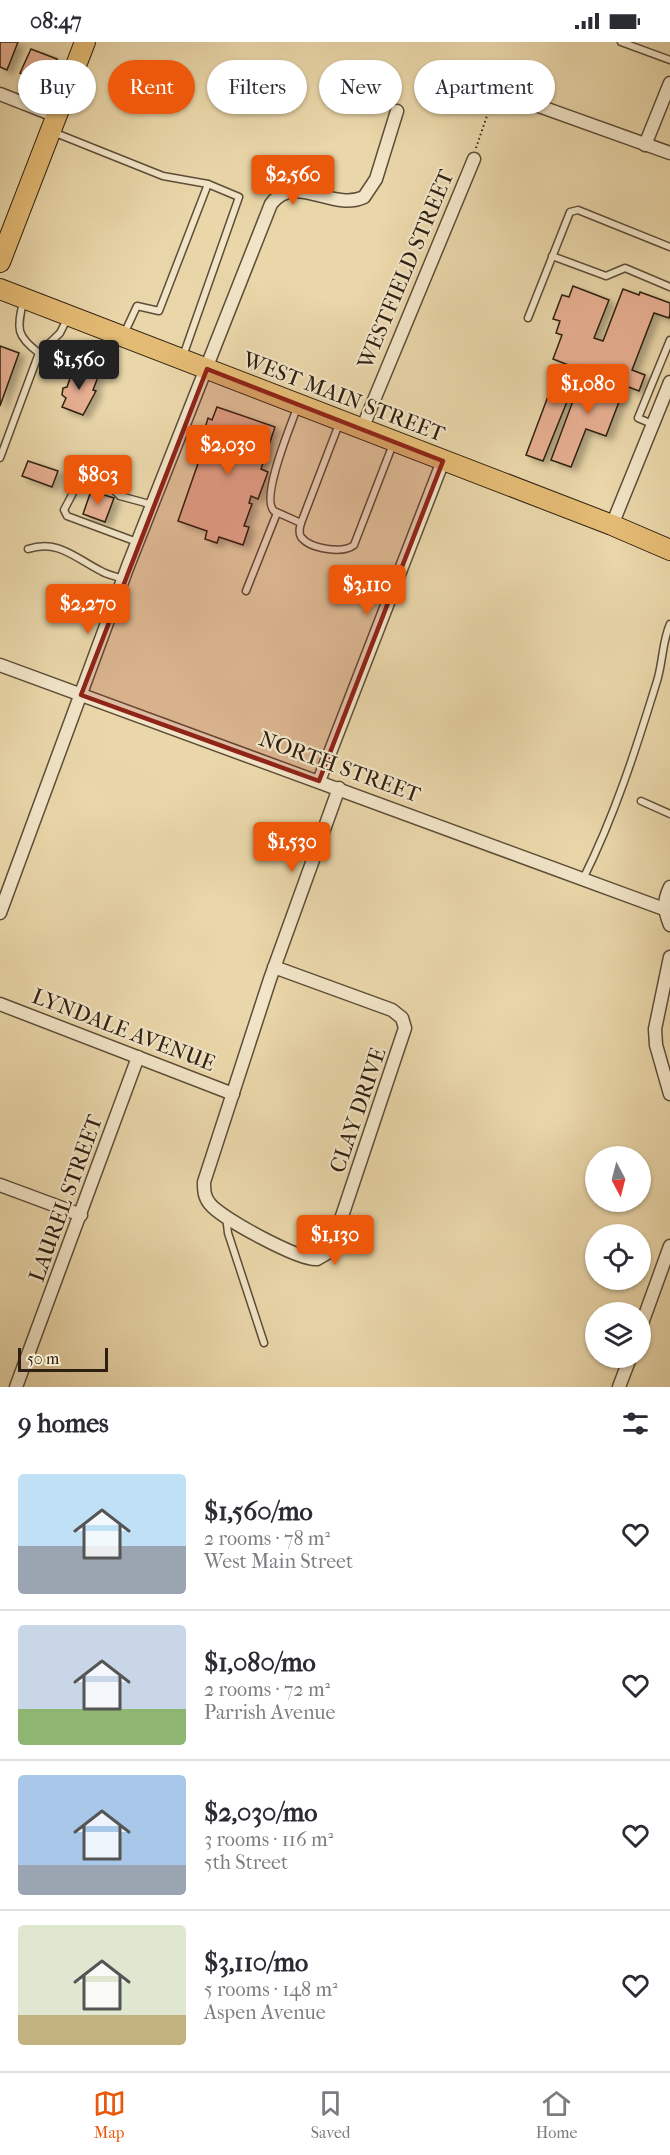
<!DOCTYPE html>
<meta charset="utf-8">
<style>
:root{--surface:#fff;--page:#f2f2f3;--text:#2b2b33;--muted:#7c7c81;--line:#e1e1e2;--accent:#ea580c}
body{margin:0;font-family:"IM FELL French Canon",serif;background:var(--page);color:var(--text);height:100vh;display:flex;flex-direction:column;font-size:22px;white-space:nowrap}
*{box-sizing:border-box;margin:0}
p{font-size:20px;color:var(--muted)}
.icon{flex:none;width:33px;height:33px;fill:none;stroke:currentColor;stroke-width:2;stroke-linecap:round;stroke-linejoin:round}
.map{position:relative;height:1345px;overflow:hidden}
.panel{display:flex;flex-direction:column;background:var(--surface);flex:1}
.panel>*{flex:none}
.banner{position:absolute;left:18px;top:18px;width:634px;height:54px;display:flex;gap:12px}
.needle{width:39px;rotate:173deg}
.buttons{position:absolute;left:585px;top:1104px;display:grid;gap:12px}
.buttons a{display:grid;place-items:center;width:66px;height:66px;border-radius:50%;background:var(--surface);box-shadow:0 2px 4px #0004;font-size:30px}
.scale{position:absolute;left:18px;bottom:15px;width:90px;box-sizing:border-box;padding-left:6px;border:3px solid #2e2011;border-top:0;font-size:16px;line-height:21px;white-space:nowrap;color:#2e2011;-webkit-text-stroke:4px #f1e4c7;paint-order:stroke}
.price{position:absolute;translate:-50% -51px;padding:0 14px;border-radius:6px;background:var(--accent);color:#fff;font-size:20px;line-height:39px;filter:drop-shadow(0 2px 3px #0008)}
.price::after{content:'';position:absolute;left:50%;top:36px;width:18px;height:14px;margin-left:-9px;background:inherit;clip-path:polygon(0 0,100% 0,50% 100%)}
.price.active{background:#222;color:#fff}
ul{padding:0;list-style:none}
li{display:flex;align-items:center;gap:18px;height:150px;padding:0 18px}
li+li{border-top:2px solid var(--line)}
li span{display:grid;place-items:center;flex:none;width:168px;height:120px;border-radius:6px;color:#555}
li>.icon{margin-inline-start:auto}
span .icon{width:72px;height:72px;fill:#fffc;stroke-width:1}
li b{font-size:26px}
h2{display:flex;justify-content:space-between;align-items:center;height:72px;padding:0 18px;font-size:26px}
.tag{padding:0 21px;border-radius:27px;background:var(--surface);box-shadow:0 2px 4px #0004;font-size:21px;line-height:54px}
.tag.active{background:var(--accent);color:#fff}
.status{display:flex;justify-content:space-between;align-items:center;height:42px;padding:0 30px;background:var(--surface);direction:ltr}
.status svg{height:16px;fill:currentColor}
.tab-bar{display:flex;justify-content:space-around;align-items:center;height:84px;border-top:2px solid var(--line);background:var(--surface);font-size:16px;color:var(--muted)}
.tab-bar a{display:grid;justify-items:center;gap:3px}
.tab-bar .active{color:var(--accent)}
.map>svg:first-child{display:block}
</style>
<div class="status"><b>08:47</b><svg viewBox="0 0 49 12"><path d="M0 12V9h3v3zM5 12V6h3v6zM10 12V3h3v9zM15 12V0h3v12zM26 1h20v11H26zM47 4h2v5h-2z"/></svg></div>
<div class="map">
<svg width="670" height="1345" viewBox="0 0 670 1345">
<defs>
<filter id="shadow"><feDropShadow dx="6" dy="4" stdDeviation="3" flood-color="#0004"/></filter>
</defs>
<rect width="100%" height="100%" fill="#e9d6a9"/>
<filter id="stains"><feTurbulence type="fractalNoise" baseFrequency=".00333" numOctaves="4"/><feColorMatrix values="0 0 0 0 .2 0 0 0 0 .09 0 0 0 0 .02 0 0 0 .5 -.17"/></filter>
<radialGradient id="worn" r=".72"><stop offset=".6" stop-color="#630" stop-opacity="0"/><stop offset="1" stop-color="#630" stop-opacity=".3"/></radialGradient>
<!-- building -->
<g fill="#e7af92" stroke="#2e2011" stroke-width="1.5" filter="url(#shadow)">
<path d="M0 0H18L7 28 0 25Z"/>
<path d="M31 7 57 17 48 40 20 31Z"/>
<path d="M573 244 609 258 594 296 603 299 623 247 639 253 640 250 670 261V272L669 276 654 271 632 328 645 333 639 349 592 331 591 335 579 330 543 419 526 413 559 325 574 331 576 326 553 317 562 293 556 291 560 279 553 277 562 253 569 255Z"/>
<path d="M0 304 19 311 0 364Z"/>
<path d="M74 325 98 335 93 348 96 349 83 373 62 365 66 356 62 353 63 346 67 345Z"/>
<path d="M592 331 625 344 606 394 586 387 571 425 551 418 583 332 591 335Z"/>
<path d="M217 365 275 385 261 427 268 430 258 457 251 454 249 461 252 462 244 484 249 485 243 503 219 495 217 501 205 497 207 489 178 479 210 387 205 386 208 376 212 378Z"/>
<path d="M28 419 58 429 52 445 22 434Z"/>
<path d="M91 449 114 456 105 480 83 472Z"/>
</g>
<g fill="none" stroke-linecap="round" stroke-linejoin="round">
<defs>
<g id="service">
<path d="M621 0 670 18"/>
<path d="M53 90 163 134 208 142"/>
<path d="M552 214 606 234 625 226 670 245"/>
<path d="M23 260C17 287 16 294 39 311"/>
<path d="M528 276 570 170 578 168 670 205"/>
<path d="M124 292 137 264 159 269 208 142 239 155 183 314"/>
<path d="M297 366C291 383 260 456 274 469L301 481"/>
<path d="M339 382 301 481C300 485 298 490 301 495 310 507 343 512 354 503L393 402"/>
<path d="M652 382 638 376 670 298"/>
<path d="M0 416 39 311 60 291 68 275"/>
<path d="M137 500 67 474 64 468 85 428 91 426 120 454 153 463"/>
<path d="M28 507C58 497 75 516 101 529 107 533 116 534 123 537"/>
<path d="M246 549 277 471"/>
<path d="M641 759 670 772"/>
<path d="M583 837C615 773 636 707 657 639 663 620 662 600 670 582"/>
<path d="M226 1174 228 1191 264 1301"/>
</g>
<g id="minor">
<path d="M0 52 56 74"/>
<path d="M508 53 670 111"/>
<path d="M645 103 670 41"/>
<path d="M362 387 474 117"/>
<path d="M612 483 670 340"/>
<path d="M0 623 664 867"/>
<path d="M319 739 443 419"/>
<path d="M670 845C663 860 664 868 670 883"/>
<path d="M0 871 128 524 271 162C295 130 333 170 364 155L376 137 397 69"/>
<path d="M670 915 655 987 656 1003 670 1052"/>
<path d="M274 925 392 968 402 976 405 986 336 1192 329 1210 317 1217C300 1219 221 1176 210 1162 204 1155 204 1148 204 1140L270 937 339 746"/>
<path d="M0 962 233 1052"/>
<path d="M0 1143 81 1173"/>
<path d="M640 1287 670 1204"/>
<path d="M16 1345 138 1015"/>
<path d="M619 1345 630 1316"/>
</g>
<g id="primary">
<path d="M0 220 85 0"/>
<path d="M0 247 612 483 670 508"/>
</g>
</defs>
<!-- service casing -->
<use href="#service" stroke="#5d4e37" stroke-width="9"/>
<!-- minor casing -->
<use href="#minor" stroke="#5d4e37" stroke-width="15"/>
<!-- primary casing -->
<use href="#primary" stroke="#2e2011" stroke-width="22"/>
<!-- path -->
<path stroke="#2e2011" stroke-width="2" stroke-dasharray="1.5 3" stroke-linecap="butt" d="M476 106 490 65 498 57"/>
<!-- service -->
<use href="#service" stroke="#f1e4c7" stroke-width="6"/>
<!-- minor -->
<use href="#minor" stroke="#f1e4c7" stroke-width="12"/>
<!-- primary -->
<use href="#primary" stroke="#e4bb74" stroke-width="20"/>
</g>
<!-- marked area -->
<path fill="#8f2418" fill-opacity="0.2" stroke="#8f2418" stroke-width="4.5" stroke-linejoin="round" d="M207 327 443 419 319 739 81 653Z"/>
<g text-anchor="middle" stroke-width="4.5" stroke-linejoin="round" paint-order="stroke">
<!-- street labels -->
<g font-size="22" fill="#2e2011" stroke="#f1e4c7">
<text transform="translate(405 227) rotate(-67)" y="8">WESTFIELD STREET</text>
<text transform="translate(344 354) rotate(21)" y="8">WEST MAIN STREET</text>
<text transform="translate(340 724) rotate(20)" y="8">NORTH STREET</text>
<text transform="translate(124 987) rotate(21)" y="8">LYNDALE AVENUE</text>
<text transform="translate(357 1068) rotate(-71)" y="8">CLAY DRIVE</text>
<text transform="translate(65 1156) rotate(-70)" y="8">LAUREL STREET</text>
</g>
</g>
<rect width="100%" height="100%" filter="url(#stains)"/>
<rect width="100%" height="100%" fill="url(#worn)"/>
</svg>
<div class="buttons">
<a><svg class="needle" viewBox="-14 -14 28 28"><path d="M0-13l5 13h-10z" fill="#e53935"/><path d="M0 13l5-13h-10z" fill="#7c7c81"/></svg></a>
<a><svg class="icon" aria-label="locate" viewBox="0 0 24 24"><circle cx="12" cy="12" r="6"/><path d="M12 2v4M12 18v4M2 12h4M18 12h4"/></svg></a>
<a><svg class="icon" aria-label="layers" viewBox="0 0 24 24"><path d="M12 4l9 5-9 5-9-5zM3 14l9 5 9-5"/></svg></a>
</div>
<div class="scale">50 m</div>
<b class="price" style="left:293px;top:164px">$2,560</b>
<b class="price active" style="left:79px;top:349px">$1,560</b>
<b class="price" style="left:588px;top:373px">$1,080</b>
<b class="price" style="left:228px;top:434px">$2,030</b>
<b class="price" style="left:98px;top:464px">$803</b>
<b class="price" style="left:367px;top:574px">$3,110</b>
<b class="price" style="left:88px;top:593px">$2,270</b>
<b class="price" style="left:292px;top:831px">$1,530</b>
<b class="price" style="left:335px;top:1224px">$1,130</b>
<div class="banner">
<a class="tag">Buy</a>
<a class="tag active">Rent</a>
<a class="tag">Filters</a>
<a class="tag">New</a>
<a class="tag">Apartment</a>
</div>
</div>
<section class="panel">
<h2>9 homes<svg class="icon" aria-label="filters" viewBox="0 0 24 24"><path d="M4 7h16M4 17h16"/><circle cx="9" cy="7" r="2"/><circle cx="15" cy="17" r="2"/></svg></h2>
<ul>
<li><span style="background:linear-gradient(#bfe0f5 60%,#9aa5b1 0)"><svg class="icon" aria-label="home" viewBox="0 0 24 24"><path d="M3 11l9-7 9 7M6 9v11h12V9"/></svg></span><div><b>$1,560/mo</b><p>2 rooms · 78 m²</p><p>West Main Street</p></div><svg class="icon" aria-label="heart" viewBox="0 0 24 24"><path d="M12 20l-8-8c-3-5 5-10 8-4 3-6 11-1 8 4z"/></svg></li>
<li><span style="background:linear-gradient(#c9d6e8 70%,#8fb573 0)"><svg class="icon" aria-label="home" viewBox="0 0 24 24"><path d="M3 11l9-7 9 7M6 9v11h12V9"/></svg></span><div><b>$1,080/mo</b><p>2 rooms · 72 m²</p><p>Parrish Avenue</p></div><svg class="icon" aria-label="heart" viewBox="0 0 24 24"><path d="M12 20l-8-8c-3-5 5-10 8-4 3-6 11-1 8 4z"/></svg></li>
<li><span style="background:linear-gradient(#a9c7e8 75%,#9aa5b1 0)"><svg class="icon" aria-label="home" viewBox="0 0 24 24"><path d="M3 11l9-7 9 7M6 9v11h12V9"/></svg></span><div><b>$2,030/mo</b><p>3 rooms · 116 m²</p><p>5th Street</p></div><svg class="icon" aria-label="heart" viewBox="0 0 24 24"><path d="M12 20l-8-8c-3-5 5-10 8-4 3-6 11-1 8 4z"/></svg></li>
<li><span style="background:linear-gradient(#dfe7d0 75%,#c2b280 0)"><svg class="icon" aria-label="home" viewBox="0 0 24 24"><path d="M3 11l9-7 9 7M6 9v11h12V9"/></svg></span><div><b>$3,110/mo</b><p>5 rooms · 148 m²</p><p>Aspen Avenue</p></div><svg class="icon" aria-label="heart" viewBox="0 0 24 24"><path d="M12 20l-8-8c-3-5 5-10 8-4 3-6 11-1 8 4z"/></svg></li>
</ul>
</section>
<nav class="tab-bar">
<a class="active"><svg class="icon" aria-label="map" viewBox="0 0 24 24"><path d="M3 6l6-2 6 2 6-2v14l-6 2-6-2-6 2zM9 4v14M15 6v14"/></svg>Map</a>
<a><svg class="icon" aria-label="saved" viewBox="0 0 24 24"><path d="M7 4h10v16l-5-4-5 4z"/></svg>Saved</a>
<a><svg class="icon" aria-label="home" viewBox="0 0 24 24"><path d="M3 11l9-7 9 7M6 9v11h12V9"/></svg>Home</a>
</nav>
